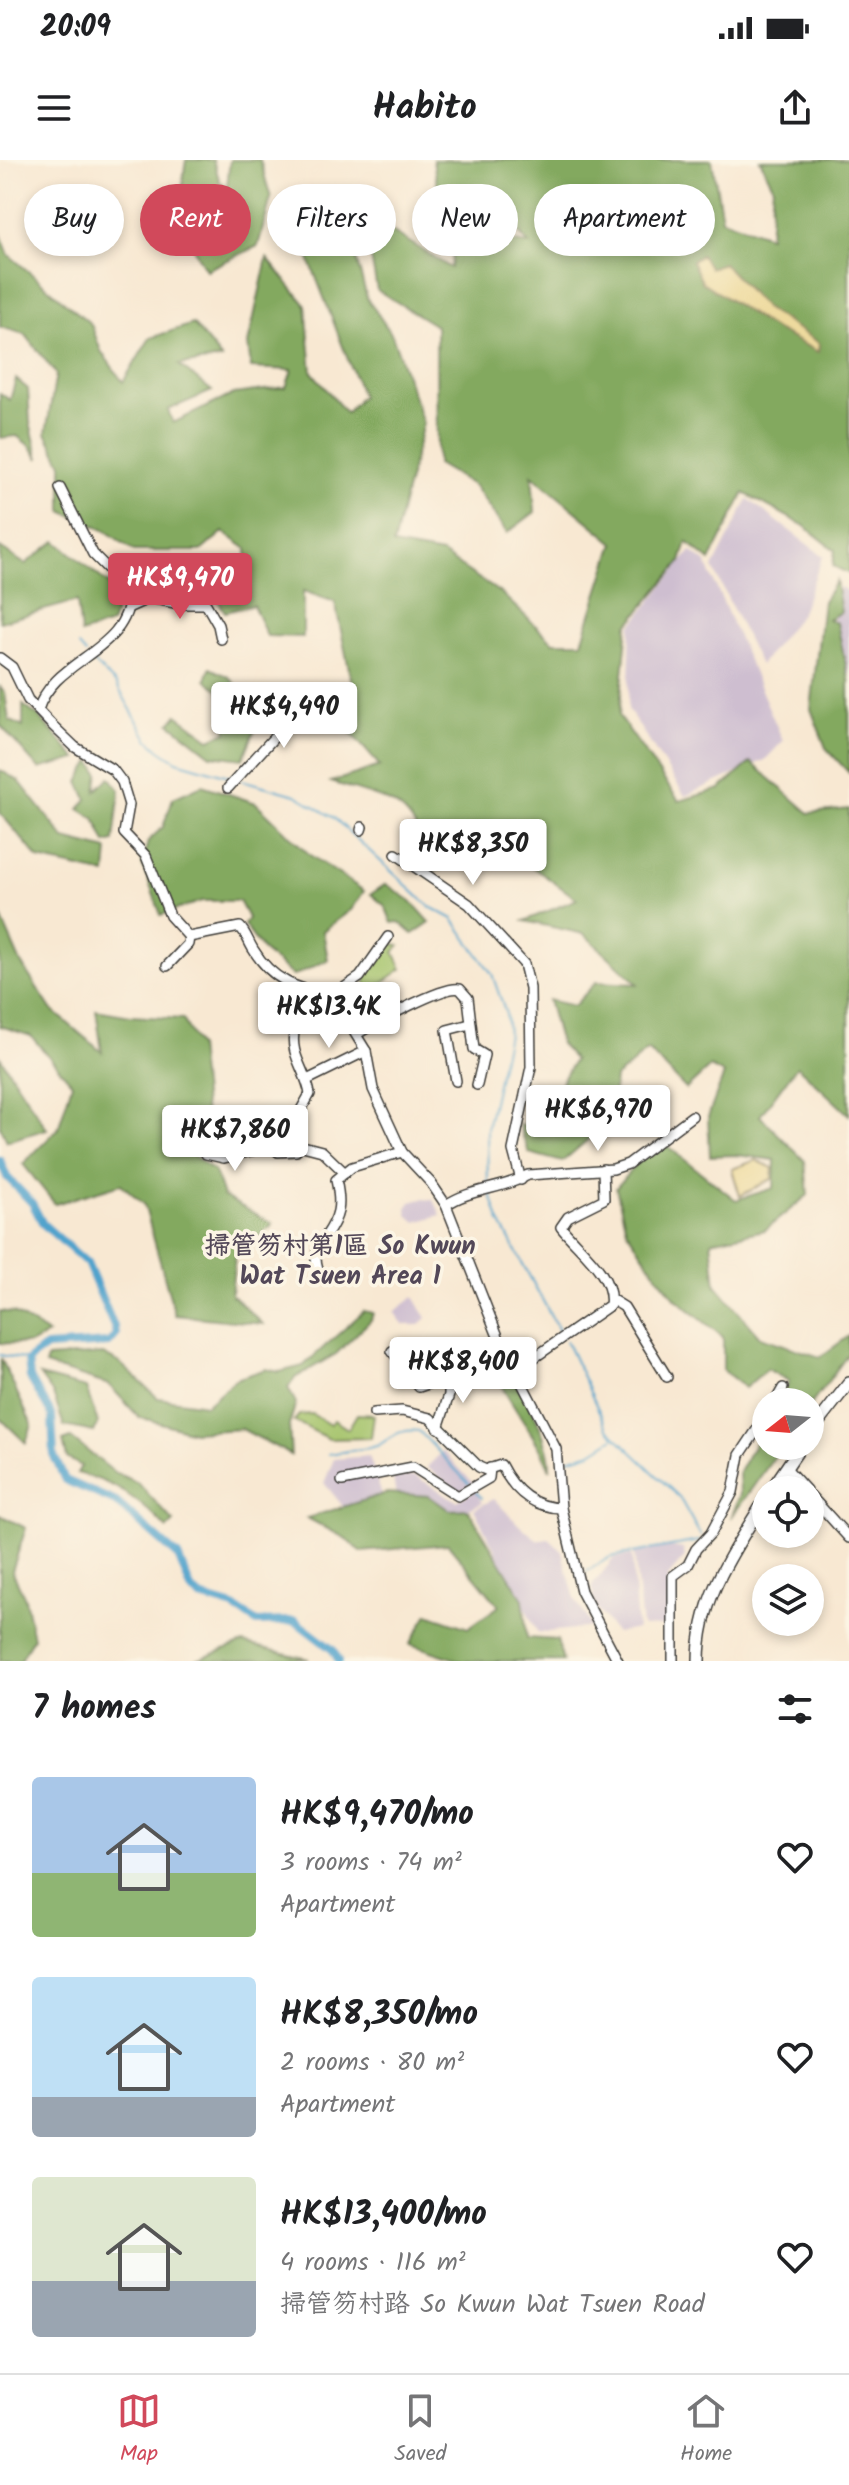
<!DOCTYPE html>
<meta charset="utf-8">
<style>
:root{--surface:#fff;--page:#f6f6f6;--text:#202124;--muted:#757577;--line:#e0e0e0;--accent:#d1495b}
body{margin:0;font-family:Kalam,"LXGW WenKai TC",sans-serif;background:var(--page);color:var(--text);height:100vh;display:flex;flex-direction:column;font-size:30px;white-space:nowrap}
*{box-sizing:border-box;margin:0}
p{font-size:26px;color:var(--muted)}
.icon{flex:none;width:44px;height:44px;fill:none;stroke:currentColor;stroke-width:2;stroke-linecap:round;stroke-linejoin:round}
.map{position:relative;height:1501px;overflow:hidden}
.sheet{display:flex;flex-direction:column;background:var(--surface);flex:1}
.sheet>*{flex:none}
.banner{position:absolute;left:24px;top:24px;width:802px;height:72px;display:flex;gap:16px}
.needle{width:52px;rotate:253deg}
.fabs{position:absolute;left:752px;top:1228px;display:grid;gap:16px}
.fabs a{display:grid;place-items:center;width:72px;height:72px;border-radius:50%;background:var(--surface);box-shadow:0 4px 12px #0003;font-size:40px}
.price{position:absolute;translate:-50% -68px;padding:0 18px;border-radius:8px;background:#fff;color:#222;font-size:26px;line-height:52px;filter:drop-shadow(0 2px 4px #0008)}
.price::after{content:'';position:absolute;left:50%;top:48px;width:24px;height:18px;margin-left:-12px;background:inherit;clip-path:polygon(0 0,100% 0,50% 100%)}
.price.current{background:var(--accent);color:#fff}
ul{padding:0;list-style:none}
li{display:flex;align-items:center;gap:24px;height:200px;padding:0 32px}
li span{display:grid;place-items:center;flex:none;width:224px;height:160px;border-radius:8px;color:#555}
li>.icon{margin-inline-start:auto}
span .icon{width:96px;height:96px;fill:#fffc;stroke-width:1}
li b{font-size:34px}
h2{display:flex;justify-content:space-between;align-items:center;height:96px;padding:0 32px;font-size:34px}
.tag{padding:0 28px;border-radius:36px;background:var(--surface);box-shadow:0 4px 12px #0003;font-size:28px;line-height:72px}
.tag.current{background:var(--accent);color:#fff}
.status{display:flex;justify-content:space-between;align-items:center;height:56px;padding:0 40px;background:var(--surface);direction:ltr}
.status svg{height:22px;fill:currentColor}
header{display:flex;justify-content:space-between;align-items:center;height:104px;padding:0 32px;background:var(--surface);font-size:36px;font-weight:600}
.tabs{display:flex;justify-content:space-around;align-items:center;height:112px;border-top:2px solid var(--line);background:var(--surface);font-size:22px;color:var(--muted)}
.tabs a{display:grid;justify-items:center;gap:4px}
.tabs .current{color:var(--accent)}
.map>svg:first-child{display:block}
</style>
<div class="status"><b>20:09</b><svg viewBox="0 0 49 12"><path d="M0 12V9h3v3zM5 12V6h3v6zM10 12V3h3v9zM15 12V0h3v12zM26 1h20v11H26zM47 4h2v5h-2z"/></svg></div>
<header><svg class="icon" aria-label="menu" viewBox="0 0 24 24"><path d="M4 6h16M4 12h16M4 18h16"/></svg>Habito<svg class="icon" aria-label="share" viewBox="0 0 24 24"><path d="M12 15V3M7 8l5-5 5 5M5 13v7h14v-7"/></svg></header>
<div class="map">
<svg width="849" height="1501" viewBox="0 0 849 1501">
<rect width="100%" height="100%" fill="#fcf5e5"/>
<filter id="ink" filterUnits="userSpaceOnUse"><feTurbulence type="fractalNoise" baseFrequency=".0125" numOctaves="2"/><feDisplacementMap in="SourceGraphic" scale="16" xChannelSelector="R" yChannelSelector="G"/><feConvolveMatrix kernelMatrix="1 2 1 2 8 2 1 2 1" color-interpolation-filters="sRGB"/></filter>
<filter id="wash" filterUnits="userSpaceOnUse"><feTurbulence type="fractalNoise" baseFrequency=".006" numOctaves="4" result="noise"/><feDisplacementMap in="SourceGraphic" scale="32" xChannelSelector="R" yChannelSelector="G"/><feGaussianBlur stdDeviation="1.8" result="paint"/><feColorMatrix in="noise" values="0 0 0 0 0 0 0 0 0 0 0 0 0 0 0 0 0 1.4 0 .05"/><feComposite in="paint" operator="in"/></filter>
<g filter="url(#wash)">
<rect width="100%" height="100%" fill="#f8e8d2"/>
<!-- industrial -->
<g fill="#cebed0">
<path d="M748 339 823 396 800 455 760 505 713 408Z"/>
<path d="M691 391 706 403 783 581 765 600 685 636 628 549 631 466Z"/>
<path d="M840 427 849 432V563L828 486Z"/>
<path d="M422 1039 434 1040 441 1055 416 1062 408 1055 407 1048 411 1042Z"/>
<path d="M414 1137 427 1158 419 1165H404L394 1152Z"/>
<path d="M443 1291 473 1323 458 1332 427 1307Z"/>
<path d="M369 1296 385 1344 351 1356 324 1323 334 1299Z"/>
<path d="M415 1316 457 1341 476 1330 482 1343 453 1355 396 1337 393 1317Z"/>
<path d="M494 1339 519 1365 538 1380 549 1378 562 1392 575 1439 592 1467 538 1473 474 1349Z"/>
<path d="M671 1387 683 1389 685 1397 668 1417 670 1466 642 1467 634 1393Z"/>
<path d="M632 1395 637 1469 616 1473 594 1445 592 1426 614 1398Z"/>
</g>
<!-- green -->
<g fill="#a4c36b" stroke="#607044" stroke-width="2">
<path d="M388 782 400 786 394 792 402 809 366 834V815Z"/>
<path d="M312 1254 330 1265 334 1260 348 1269 357 1254 374 1255 371 1278 329 1279 294 1261 299 1255Z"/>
</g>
<!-- forest -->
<g fill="#83a95f" stroke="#50623e" stroke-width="2">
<path d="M186 0H213L220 22 227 26 230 0H260L271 38 258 86 206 110C181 71 178 45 186 0Z"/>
<path d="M433 0H712L722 59 769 76 773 26 760 0H849V414L833 406 835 390 803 365 744 333 710 401 687 382 681 402 628 465 619 556 679 641 720 629 751 602 809 653 849 649V955L797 906 760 956 805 1001 808 1035 765 1070 711 1081 716 1125 760 1177 820 1197 849 1176V1193L810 1246V1242H778L789 1221 767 1209 745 1228 723 1210V1177L676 1139 659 1118 626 1069 616 1028 638 1001 667 986 736 1040 774 1028 775 1000 736 995 710 996 708 957 724 914 710 907 686 929 648 890 615 918 611 960 562 1002 529 993 519 965 535 968 574 900 560 884 548 840 574 846 596 822 638 824 584 774 524 761 577 739 516 695 486 696 435 711C406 637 403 646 331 622L380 606 350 572 355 538 335 442 303 431V477L267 476 253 445 225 452 213 432 249 433 247 389 223 372 201 391H134L106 371 62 351V304L46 273 56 214 25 174 0 167V72L9 95 91 164 101 191 123 222 150 178 193 164 222 199 179 205 212 231 168 250 173 263 234 234 286 227 292 210 251 208 248 184 267 98 306 145 312 212 346 253 362 236 297 68 304 35 334 44 354 65 357 101 367 138 392 175 423 263 393 385 442 394 502 434 553 482H582L614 383 532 315 535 352 507 373 474 326 437 304 436 166 377 130 363 53 451 108 455 74 529 84 501 53 437 25Z"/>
<path d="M16 219 28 229 30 262 39 299 31 287 17 276 0 278V233L10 240Z"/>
<path d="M56 381 121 434 111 464 81 474 77 441 0 462V388L25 404Z"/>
<path d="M836 421 841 452 828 459 837 463 849 520V613L826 588 811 549 823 441Z"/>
<path d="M210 508 229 517 248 539 246 552 257 565 243 599 211 595 170 563 177 555 210 579 227 572 219 530 206 520Z"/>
<path d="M0 527 5 533 9 560 23 567V545L39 557 77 599 39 609 0 565Z"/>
<path d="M91 601 99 614 96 631 110 617 120 630 114 681 106 683 95 659 79 649 87 639 79 622Z"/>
<path d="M0 610 19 621 65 679 108 690 106 714 39 699 0 653Z"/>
<path d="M202 625 256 643 310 695 364 731 352 749 323 771 328 800 293 816 264 792 244 765 248 758 239 741H202L161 755 142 704 148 681 163 667 173 638Z"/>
<path d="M386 724 411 741 430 762 413 774 399 762 392 763 385 746 371 734Z"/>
<path d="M0 755 21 803 51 849 102 892 96 850 131 856 183 859 198 887 206 965 184 988 215 1012 223 1036 273 1064 235 1098 231 1134 263 1164 175 1155 144 1044 121 1024 55 1044 23 1004 58 969 72 923 31 876 0 866Z"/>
<path d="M0 897 47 969 7 981 0 966Z"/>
<path d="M0 1151 14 1153 48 1174 30 1184 0 1183Z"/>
<path d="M364 1151 373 1153 371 1160 336 1194 295 1218 288 1228 296 1243 289 1265 291 1295 242 1269 193 1272 139 1257 109 1225 45 1205 47 1198 103 1194 120 1203 158 1238 206 1245 236 1219 266 1209 279 1212 303 1206Z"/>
<path d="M1 1198 32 1265 26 1283 0 1258Z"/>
<path d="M40 1216 86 1228 98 1263 94 1272 64 1266 53 1234Z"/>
<path d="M507 1217C527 1227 552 1288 550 1310 538 1279 517 1254 501 1225Z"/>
<path d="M766 1263V1286H782L731 1358 740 1334 739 1312Z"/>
<path d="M71 1278 114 1312 138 1323 174 1362 167 1369C140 1340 115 1322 77 1313L81 1306 67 1298 63 1281Z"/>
<path d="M387 1333 429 1336 449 1350 468 1349 523 1439 527 1478 557 1480 563 1501H461L410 1484 428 1454 468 1468 499 1446 448 1384 361 1392 345 1378 307 1358Z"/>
<path d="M0 1355 26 1368 12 1411 25 1438 33 1478 20 1501H0Z"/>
<path d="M243 1483 309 1499 194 1501Z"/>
</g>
<!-- sand -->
<g fill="#eeda9e" stroke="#857b5d" stroke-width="2">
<path d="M701 95 710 108 723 103 765 148 819 183 818 192 772 168 702 122 692 101Z"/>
<path d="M756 1000 773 1008 772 1019 740 1036 732 1009Z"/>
</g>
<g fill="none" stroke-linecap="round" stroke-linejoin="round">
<!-- stream -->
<g stroke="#51a3cc" stroke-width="2">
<path d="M79 486 86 494"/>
<path d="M90 499 116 524 148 579 160 590 177 601 232 617"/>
<path d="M242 620 296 635 334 658 430 747 453 759 492 814 506 854 508 874 487 969 488 1026"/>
<path d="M490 1032 499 1060 562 1176"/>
<path d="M321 1103C330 1077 353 1058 342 1028"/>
<path d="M566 1181 607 1268 679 1337 701 1376"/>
<path d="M0 1195 28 1200"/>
<path d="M328 1294C339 1292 371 1289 379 1285 393 1276 401 1268 419 1271L469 1324"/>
<path d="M568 1299 592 1292 614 1278"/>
<path d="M476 1332 482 1338"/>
<path d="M586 1412 610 1397 699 1381"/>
</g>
<!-- canal -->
<path stroke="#51a3cc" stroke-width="8" d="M0 1000 7 1017 32 1043 43 1064 87 1103 115 1169 116 1175 109 1183 46 1187 28 1200 30 1218 52 1255 54 1296 65 1320 116 1342 178 1396 191 1429 200 1437 234 1447 257 1462 295 1461 333 1490 339 1501"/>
</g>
</g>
<g filter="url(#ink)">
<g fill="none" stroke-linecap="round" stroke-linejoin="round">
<defs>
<g id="minor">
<path d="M130 447 150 438 180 444H206L218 465 221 479"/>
<path d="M0 498 12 507 28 540 50 563 75 587 113 610 122 622 129 645 124 673 146 696 170 756 189 777 240 767C246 773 248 781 253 789 272 821 297 829 332 836L360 817 388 777"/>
<path d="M284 538 298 551 308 553"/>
<path d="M38 550C54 497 130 493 130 431L93 394 60 328"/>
<path d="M228 628 298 551"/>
<path d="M361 670 362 667"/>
<path d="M396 694 469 744 524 804 530 828 531 907 513 990 521 1020"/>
<path d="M167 806 188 784 189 777"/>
<path d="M332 836 366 891 373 929 402 992 431 1023 446 1045 499 1179 556 1289 561 1348 581 1431 618 1501"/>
<path d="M337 843 295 868C288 894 306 910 310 934L297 957 299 985 322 991 345 1013"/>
<path d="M357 874C375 863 445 824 460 829L468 838 474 889 484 895 477 925"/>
<path d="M307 920 366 891"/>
<path d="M456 921 447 870 470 864"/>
<path d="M206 994 224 998 266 987 299 985 296 991 278 992"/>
<path d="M446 1045C471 1028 502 1030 528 1015L613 1009 628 1004 692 956"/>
<path d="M323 1120C303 1087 332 1080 338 1051 340 1042 338 1029 336 1020L352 1007 402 992"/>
<path d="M611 1139 624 1147 667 1217"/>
<path d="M392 1191 419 1227 449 1217V1235L438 1268"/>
<path d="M515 1211 610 1145C615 1115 577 1088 561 1067L568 1057 604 1039 603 1009"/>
<path d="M775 1242 783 1228"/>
<path d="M374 1253 402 1251 430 1258 479 1307 486 1310 501 1305C513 1329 532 1347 561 1348"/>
<path d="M786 1308 806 1330"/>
<path d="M342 1321 413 1307 458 1336 489 1318 490 1308"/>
<path d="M810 1335 849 1378"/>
<path d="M673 1501V1416L688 1405 696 1389 711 1373 733 1332 740 1295 766 1256"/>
</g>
<g id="tertiary">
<path d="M810 1273 849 1223"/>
<path d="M771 1330 801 1286"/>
<path d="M699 1501C699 1437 734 1391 766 1338"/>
</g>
</defs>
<!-- minor casing -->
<use href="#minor" stroke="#3d3b37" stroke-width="12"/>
<!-- tertiary casing -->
<use href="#tertiary" stroke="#3d3b37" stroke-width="14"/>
<!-- minor -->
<use href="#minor" stroke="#fff" stroke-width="9"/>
<!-- tertiary -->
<use href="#tertiary" stroke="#fff" stroke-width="11"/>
</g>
</g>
<g text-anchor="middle" stroke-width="7" stroke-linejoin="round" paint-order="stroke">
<!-- neighbourhood labels -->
<g font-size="26" font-weight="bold" fill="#534858" stroke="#fcf5e5">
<text x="340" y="1094">掃管笏村第1區 So Kwun<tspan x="340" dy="30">Wat Tsuen Area 1</tspan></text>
</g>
</g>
</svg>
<div class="fabs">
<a><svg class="needle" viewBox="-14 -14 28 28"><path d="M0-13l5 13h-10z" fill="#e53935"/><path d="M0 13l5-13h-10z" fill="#757577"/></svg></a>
<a><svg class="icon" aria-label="locate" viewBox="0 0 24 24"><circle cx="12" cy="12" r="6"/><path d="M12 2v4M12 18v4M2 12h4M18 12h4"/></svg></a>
<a><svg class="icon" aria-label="layers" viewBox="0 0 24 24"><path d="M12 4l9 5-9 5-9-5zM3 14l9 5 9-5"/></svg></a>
</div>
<b class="price current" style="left:180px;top:461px">HK$9,470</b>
<b class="price" style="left:284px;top:590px">HK$4,490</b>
<b class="price" style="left:473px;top:727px">HK$8,350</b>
<b class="price" style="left:329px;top:890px">HK$13.4K</b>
<b class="price" style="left:598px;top:993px">HK$6,970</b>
<b class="price" style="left:235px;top:1013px">HK$7,860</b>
<b class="price" style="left:463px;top:1245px">HK$8,400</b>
<div class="banner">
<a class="tag">Buy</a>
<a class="tag current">Rent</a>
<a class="tag">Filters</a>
<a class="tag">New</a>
<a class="tag">Apartment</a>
</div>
</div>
<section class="sheet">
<h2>7 homes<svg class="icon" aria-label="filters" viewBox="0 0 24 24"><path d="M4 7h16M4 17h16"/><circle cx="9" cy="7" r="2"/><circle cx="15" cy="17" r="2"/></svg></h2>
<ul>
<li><span style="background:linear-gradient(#a9c7e8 60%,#8fb573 0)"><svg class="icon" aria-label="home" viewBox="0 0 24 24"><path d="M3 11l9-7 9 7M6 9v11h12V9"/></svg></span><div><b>HK$9,470/mo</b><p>3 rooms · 74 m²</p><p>Apartment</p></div><svg class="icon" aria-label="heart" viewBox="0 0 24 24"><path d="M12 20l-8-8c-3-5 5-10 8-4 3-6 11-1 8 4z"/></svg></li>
<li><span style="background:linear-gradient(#bfe0f5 75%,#9aa5b1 0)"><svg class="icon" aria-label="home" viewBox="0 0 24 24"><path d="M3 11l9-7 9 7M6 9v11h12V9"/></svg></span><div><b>HK$8,350/mo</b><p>2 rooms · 80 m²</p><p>Apartment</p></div><svg class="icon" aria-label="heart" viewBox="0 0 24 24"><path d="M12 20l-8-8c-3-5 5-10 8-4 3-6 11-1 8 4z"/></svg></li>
<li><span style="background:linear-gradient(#dfe7d0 65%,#9aa5b1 0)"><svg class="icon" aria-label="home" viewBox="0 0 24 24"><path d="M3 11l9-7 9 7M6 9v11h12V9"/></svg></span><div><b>HK$13,400/mo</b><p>4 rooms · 116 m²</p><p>掃管笏村路 So Kwun Wat Tsuen Road</p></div><svg class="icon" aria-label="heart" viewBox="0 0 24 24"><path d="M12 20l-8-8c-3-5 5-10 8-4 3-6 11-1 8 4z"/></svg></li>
</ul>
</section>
<nav class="tabs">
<a class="current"><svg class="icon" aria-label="map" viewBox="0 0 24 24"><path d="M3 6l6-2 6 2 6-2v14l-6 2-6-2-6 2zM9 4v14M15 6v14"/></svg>Map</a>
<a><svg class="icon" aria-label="saved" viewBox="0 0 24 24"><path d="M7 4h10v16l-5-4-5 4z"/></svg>Saved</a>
<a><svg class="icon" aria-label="home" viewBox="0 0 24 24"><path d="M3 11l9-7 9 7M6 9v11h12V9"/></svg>Home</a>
</nav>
